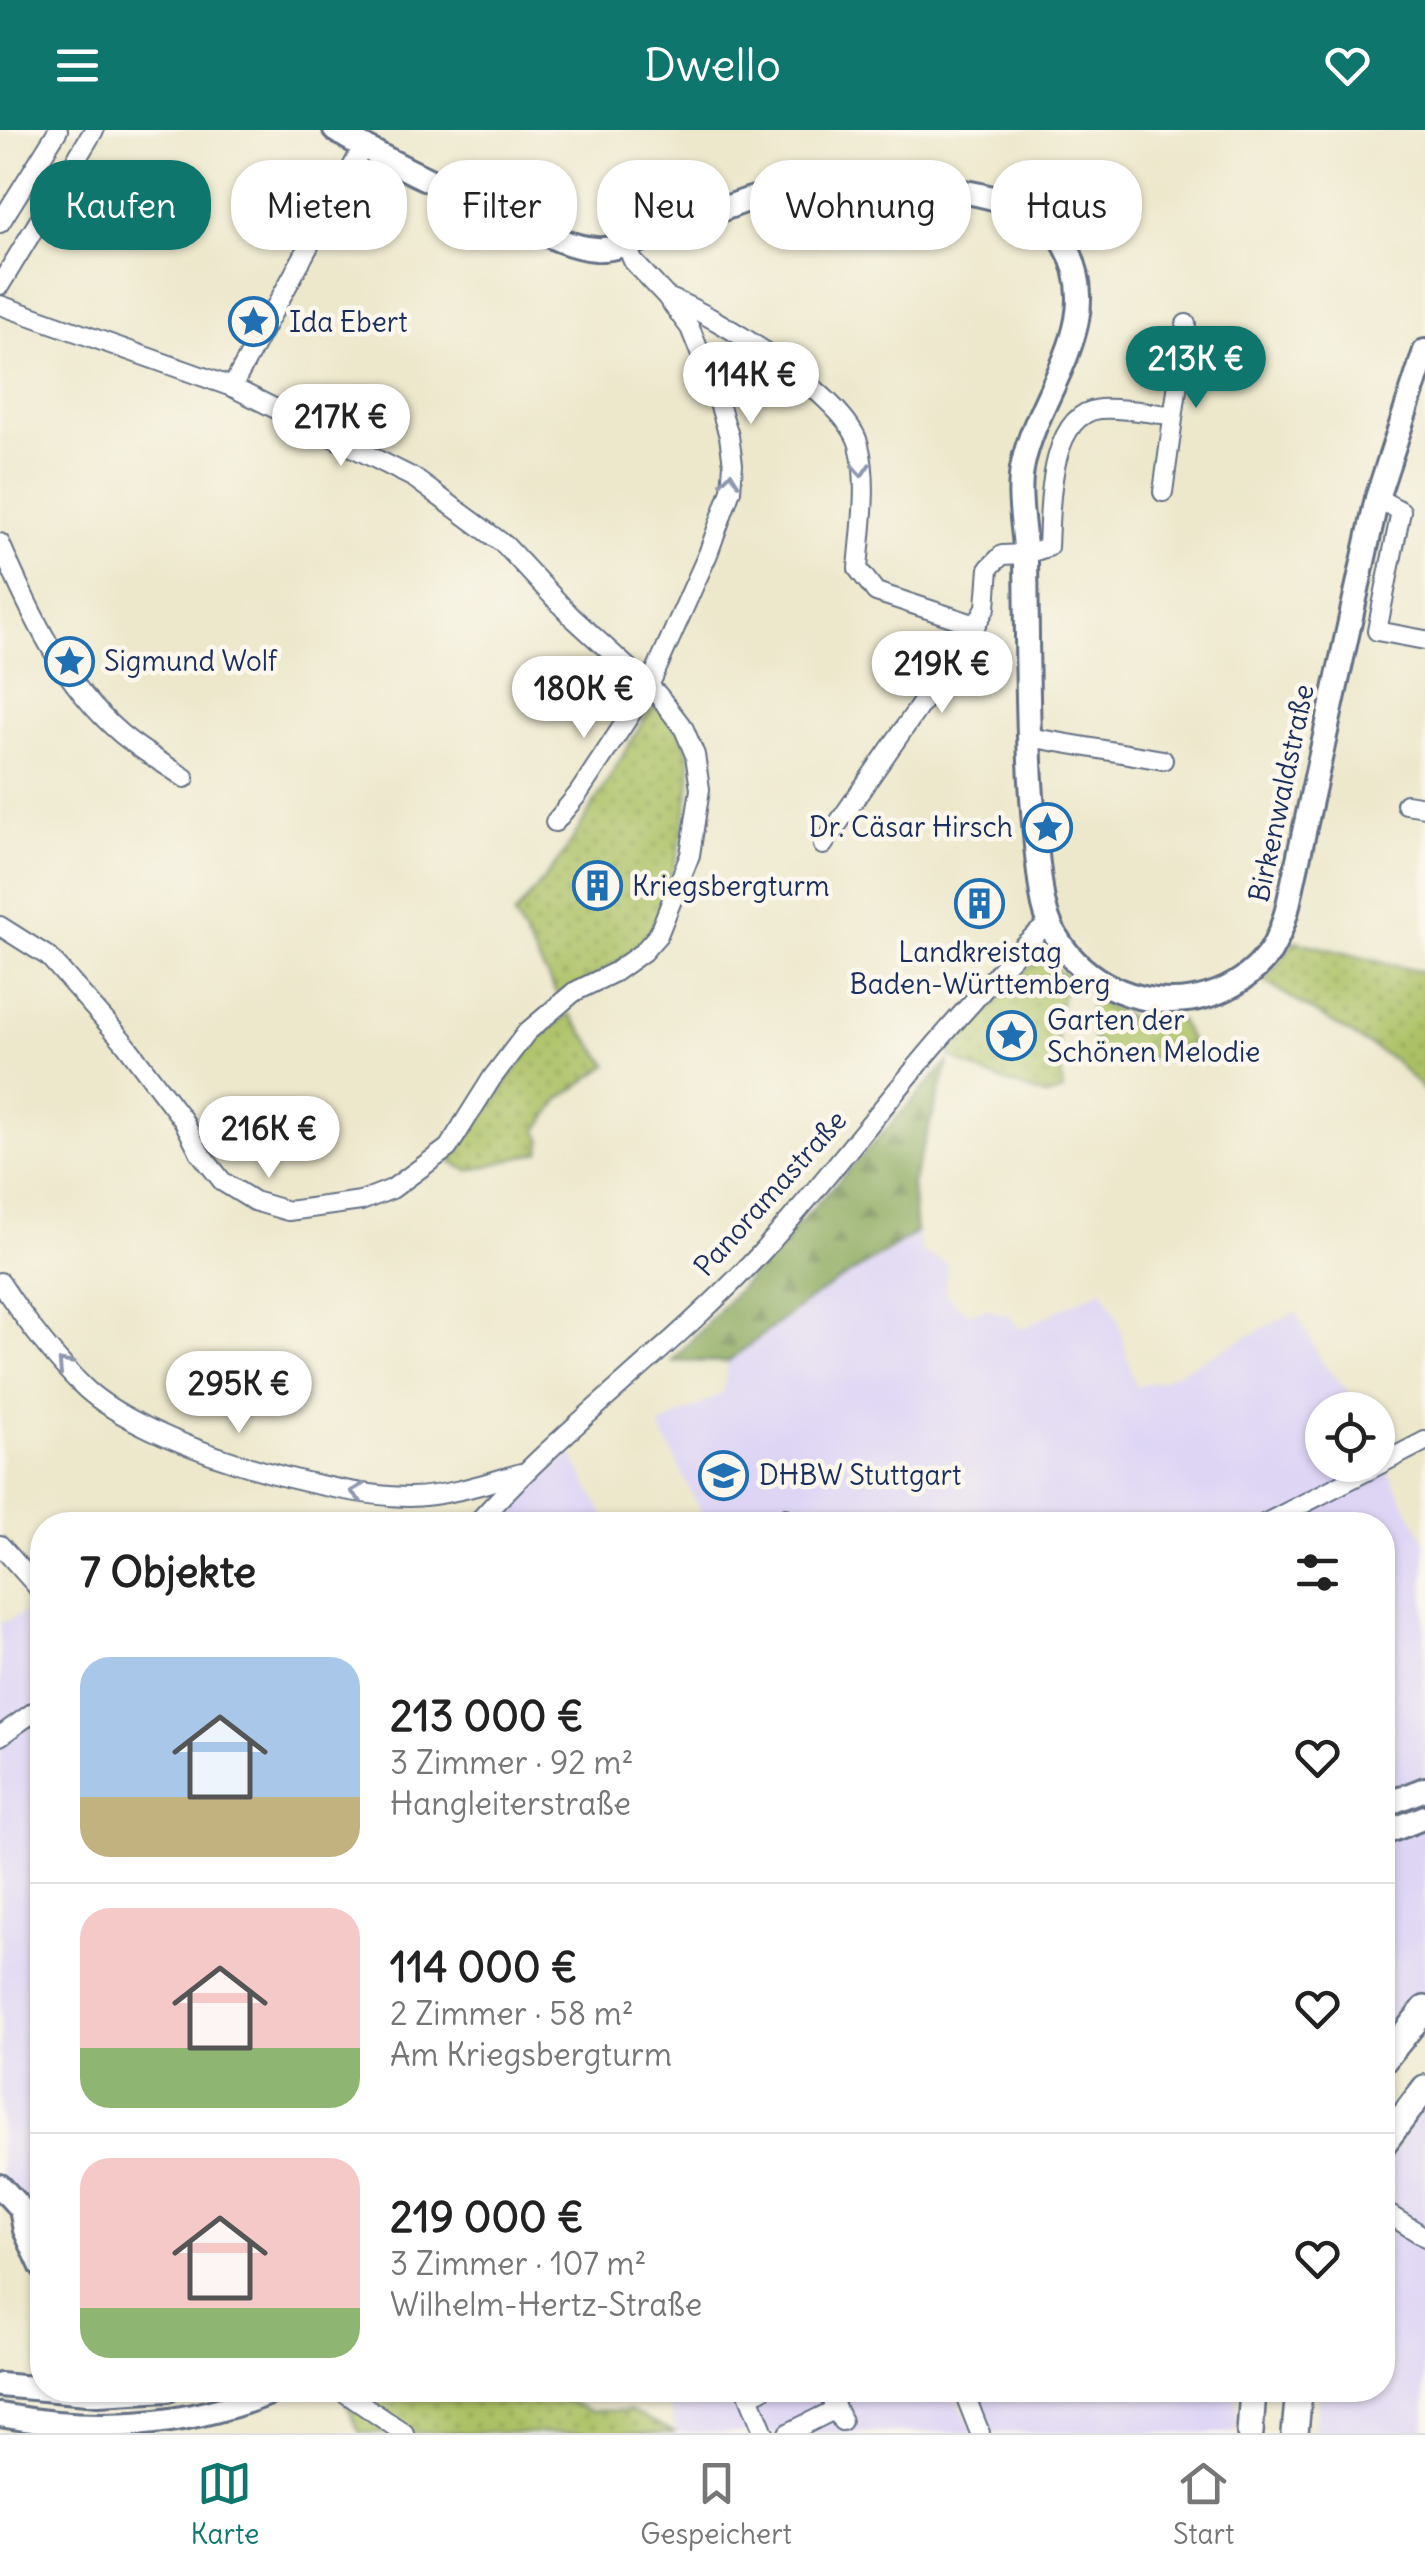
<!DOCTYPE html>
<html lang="de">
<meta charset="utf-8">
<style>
:root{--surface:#fff;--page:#f2f2f2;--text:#222;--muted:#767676;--line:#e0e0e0;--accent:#0f766e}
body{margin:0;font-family:Delius,sans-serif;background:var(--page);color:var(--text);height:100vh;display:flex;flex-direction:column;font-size:38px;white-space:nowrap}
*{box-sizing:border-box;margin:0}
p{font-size:32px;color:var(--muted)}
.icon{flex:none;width:55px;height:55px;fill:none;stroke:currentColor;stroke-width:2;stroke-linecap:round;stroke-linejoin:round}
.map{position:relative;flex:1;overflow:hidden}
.side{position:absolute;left:30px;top:1382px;width:1365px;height:890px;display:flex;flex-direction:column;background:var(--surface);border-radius:40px;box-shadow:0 2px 8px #0004}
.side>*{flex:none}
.banner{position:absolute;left:30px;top:30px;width:1365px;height:90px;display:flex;gap:20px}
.buttons{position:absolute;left:1305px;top:1262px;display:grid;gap:20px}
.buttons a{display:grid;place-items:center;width:90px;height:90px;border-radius:50%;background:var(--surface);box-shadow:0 2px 8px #0004;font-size:50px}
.price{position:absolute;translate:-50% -85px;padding:0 22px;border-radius:35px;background:#fff;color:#222;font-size:32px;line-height:65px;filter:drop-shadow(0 2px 5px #0008)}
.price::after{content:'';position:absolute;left:50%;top:60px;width:30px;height:22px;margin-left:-15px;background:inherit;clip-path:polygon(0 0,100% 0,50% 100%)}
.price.on{background:var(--accent);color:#fff}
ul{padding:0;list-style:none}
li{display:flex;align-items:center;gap:30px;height:250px;padding:0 50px}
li+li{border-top:2px solid var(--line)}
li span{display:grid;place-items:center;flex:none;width:280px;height:200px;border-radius:30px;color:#555}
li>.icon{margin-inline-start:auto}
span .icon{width:120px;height:120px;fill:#fffc;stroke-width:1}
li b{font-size:42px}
h2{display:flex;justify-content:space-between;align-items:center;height:120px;padding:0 50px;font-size:42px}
.tag{padding:0 35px;border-radius:40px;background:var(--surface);box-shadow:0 2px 8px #0004;font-size:35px;line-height:90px}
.tag.on{background:var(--accent);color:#fff}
header{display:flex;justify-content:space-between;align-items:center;height:130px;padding:0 50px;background:var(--accent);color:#fff;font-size:45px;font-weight:600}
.tab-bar{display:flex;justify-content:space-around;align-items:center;height:140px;border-top:2px solid var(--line);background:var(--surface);font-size:28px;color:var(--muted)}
.tab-bar a{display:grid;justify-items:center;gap:5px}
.tab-bar .on{color:var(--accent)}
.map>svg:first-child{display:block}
</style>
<header><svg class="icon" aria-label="menu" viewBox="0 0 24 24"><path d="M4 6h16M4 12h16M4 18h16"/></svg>Dwello<svg class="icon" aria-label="heart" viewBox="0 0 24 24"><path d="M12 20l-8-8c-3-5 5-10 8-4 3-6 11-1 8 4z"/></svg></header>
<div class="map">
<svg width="1425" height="2303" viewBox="0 0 1425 2303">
<defs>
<pattern id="grass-tufts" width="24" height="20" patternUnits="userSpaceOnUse" patternTransform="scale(2.5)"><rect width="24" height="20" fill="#acc165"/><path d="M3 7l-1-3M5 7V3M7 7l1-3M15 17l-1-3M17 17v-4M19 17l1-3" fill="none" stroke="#8b9d56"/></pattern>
<pattern id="forest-firs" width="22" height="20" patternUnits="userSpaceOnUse" patternTransform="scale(2.5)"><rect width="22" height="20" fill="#89a75a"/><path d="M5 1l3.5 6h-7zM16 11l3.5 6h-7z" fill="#6f884e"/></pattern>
<pattern id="park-dots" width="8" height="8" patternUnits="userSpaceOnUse" patternTransform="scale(2.5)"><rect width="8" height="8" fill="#acc165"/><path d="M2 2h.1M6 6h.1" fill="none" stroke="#8b9d56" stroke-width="1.8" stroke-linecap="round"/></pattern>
</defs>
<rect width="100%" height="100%" fill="#fbf7ec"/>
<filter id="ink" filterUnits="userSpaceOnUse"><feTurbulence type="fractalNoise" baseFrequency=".01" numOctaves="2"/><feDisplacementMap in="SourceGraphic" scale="20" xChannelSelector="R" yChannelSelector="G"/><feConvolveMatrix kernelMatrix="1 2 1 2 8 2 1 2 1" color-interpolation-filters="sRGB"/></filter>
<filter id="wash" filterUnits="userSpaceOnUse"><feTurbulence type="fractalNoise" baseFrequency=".0048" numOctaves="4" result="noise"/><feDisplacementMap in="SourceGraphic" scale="40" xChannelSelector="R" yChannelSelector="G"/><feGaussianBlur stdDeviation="2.25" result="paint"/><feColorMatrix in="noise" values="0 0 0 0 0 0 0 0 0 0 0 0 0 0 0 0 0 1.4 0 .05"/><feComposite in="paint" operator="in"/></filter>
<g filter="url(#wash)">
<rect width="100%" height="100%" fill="#ede8cc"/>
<!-- built -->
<g fill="#ded5f5">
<path d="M916 1103 922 1123 947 1133 945 1163 966 1183 988 1179 1009 1186 1020 1199 1103 1159 1118 1190 1135 1257 1162 1250 1296 1182 1322 1232 1346 1259 1357 1280H1322V1335H1378V1322L1425 1411V1865L1383 1922 1382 1395H707L659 1296 723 1263 728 1232 810 1169Z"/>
<path d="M571 1324 609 1395H490Z"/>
<path d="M31 1480 42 1492V2082L23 2071 0 2044V1494Z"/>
<path d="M1425 1969V2303H1313L1319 2260H1382L1383 2040Z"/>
<path d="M666 2260H952L974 2303H676Z"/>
<path d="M972 2260H1237L1236 2303H989Z"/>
</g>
<!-- grass -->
<path fill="url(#grass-tufts)" stroke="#647862" stroke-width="2.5" d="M1094 871 1134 889 1180 890 1192 914C1160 925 1127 940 1095 921L1090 878Z"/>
<!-- forest -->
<path fill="url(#forest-firs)" stroke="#526b5c" stroke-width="2.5" d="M949 931 912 1054 916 1103 810 1169 727 1232 672 1231Z"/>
<!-- park -->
<g fill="url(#park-dots)" stroke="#647862" stroke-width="2.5">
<path d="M654 573C670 585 683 605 689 624 697 652 669 773 653 798 633 830 589 848 558 866L514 786 564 724Z"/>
<path d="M1295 811 1425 843V962L1394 930 1265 852Z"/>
<path d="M1041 830 1067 846 1056 895 1063 961 1046 966 989 946 949 926 1024 840Z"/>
<path d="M570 884 608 935 560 969 537 1001 542 1010 540 1022 469 1041 451 1032 537 908Z"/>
<path d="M340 2260H542L591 2281 629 2280 676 2303H360Z"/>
</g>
</g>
<g filter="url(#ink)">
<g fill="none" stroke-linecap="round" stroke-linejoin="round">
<defs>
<g id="street">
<path d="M0 93 58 0"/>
<path d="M0 155 94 0"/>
<path d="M667 167C714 184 846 266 859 315 869 353 861 400 858 439L876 462 976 495"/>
<path d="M0 175 232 257 414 348 505 415 571 486 658 565 684 599 695 625 700 659 690 725 658 805 643 822 615 842 574 862 527 902 492 948 448 1018 392 1059 361 1071 288 1081 254 1071 223 1052 200 1023 183 990 124 912 49 827 0 796"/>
<path d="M232 257 363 17"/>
<path d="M1163 362 1186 194"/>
<path d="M1377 368 1401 381 1377 501 1425 510"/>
<path d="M0 413C30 483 62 553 120 603 140 620 163 633 185 648"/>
<path d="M1028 607 1163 630"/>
<path d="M1406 674 1425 677"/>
<path d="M555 692 578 664 649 556 708 424 731 360 733 334 729 306 715 260 690 198 666 166 633 131 626 114"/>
<path d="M823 715 976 495 986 477 989 438 1002 425 1026 424 1048 417C1050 380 1048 284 1100 279 1122 277 1149 283 1171 285"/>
<path d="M0 1152C25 1190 52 1227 86 1259 148 1315 325 1366 409 1367 445 1367 487 1353 521 1343"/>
<path d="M785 1388 788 1395"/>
<path d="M475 1395C562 1297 671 1220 760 1124 833 1044 897 955 970 875 995 847 1018 816 1049 794"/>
<path d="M1262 1395 1425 1311"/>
<path d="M0 1415 42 1462"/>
<path d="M0 1606 42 1576"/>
<path d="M1382 2080 1425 2107"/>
<path d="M341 2260 404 2303"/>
<path d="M762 2260 749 2266 764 2303"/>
<path d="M827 2260 842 2291"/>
<path d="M963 2260 980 2303"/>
<path d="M788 2303 836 2279"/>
</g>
<g id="secondary">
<path d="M335 0C391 34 452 62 512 88 538 100 566 117 596 119 627 122 719 77 758 67 827 50 1023 41 1064 113 1110 191 1038 261 1023 334 1016 366 1025 400 1026 432 1028 543 1026 655 1042 765 1058 872 1205 910 1270 822 1278 809 1283 795 1287 780L1377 368 1425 221"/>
<path d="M1382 1676 1425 1659"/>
<path d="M1382 1704 1425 1687"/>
<path d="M0 2056 21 2079 42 2094"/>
<path d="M21 2079 25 2100 42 2137"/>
<path d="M0 2255 98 2264 168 2260"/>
<path d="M0 2285C97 2303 185 2298 277 2260"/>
</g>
<g id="primary">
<path d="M1382 1932 1425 1879"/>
<path d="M1382 2015 1425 1958"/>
<path d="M1250 2303 1253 2260"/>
<path d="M1295 2303 1299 2260"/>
</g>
</defs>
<!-- street casing -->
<use href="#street" stroke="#647084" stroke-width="22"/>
<!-- secondary casing -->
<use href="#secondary" stroke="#647084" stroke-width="28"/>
<!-- primary casing -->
<use href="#primary" stroke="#647084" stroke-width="30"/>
<!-- street -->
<use href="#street" stroke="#fff" stroke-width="18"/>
<!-- secondary -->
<use href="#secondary" stroke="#fff" stroke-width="22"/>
<!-- primary -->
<use href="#primary" stroke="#fff" stroke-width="25"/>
</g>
<!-- one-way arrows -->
<defs><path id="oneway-chevron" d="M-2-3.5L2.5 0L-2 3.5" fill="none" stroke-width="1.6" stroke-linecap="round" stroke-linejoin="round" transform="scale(2.5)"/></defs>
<g stroke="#8d97ae">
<use href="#oneway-chevron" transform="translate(861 340) rotate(86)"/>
<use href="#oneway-chevron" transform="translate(730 349) rotate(-84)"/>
<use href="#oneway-chevron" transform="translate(64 1235) rotate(-133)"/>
<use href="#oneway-chevron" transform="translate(357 1362) rotate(-172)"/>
</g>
</g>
<!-- icons -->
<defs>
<symbol id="sight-ring" viewBox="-11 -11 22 22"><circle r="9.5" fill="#fbf7ec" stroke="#1f6fb2" stroke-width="1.5"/><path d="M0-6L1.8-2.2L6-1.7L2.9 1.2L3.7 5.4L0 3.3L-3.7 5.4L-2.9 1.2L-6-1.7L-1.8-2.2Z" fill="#1f6fb2"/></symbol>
<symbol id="building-ring" viewBox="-11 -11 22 22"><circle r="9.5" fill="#fbf7ec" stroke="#1f6fb2" stroke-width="1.5"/><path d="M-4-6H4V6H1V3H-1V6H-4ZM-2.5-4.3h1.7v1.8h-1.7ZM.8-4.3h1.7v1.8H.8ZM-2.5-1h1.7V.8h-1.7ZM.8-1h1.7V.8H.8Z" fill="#1f6fb2"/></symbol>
<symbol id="university-ring" viewBox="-11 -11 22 22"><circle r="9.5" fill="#fbf7ec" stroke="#1f6fb2" stroke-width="1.5"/><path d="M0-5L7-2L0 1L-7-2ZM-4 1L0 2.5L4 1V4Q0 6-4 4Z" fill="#1f6fb2"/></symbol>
</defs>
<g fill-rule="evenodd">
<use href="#sight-ring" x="226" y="164" width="55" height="55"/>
<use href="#sight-ring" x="42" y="504" width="55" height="55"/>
<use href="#sight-ring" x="1020" y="670" width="55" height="55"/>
<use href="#building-ring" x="570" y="728" width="55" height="55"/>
<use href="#building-ring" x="952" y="746" width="55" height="55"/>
<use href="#sight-ring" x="984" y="878" width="55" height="55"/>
<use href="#university-ring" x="696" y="1318" width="55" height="55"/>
</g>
<g text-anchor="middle" stroke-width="9" stroke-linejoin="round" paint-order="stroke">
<!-- poi labels -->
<g font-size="28" fill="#1b2f5e" stroke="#fbf7ec" text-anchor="start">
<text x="289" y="202">Ida Ebert</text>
<text x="104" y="541">Sigmund Wolf</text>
<text x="1013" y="707" text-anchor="end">Dr. Cäsar Hirsch</text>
<text x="632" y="766">Kriegsbergturm</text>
<text x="980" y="832" text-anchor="middle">Landkreistag<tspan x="980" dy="32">Baden-Württemberg</tspan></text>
<text x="1047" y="900">Garten der<tspan x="1047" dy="32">Schönen Melodie</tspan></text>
<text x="759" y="1355">DHBW Stuttgart</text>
</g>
<!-- street labels -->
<g font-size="28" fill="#1b2f5e" stroke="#fbf7ec">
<text transform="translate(1281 663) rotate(-78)" y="10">Birkenwaldstraße</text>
<text transform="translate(770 1063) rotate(-48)" y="10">Panoramastraße</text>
</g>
</g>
</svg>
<div class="buttons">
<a><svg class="icon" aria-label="locate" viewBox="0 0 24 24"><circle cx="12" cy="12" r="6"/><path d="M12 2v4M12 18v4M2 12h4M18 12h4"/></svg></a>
</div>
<b class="price on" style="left:1196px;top:281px">213K €</b>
<b class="price" style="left:751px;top:297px">114K €</b>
<b class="price" style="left:341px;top:339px">217K €</b>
<b class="price" style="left:942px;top:586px">219K €</b>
<b class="price" style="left:584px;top:611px">180K €</b>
<b class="price" style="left:269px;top:1051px">216K €</b>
<b class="price" style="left:239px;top:1306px">295K €</b>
<div class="banner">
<a class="tag on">Kaufen</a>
<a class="tag">Mieten</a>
<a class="tag">Filter</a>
<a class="tag">Neu</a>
<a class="tag">Wohnung</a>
<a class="tag">Haus</a>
</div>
<section class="side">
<h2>7 Objekte<svg class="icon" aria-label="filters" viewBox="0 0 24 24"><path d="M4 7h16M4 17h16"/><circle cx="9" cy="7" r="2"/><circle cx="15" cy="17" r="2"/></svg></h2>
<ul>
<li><span style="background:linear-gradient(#a9c7e8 70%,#c2b280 0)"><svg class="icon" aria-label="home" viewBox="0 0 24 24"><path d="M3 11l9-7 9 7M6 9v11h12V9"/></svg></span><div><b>213 000 €</b><p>3 Zimmer · 92 m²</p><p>Hangleiterstraße</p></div><svg class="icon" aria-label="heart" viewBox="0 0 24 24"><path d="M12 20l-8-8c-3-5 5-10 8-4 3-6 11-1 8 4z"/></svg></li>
<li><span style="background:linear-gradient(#f6c9c9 70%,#8fb573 0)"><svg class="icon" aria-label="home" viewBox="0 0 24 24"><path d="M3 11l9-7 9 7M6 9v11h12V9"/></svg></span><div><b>114 000 €</b><p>2 Zimmer · 58 m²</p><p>Am Kriegsbergturm</p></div><svg class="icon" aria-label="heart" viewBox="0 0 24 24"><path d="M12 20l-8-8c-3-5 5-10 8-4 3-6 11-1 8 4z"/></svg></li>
<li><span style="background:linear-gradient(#f6c9c9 75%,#8fb573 0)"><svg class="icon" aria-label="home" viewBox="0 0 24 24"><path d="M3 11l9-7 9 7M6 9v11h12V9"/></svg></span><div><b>219 000 €</b><p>3 Zimmer · 107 m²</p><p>Wilhelm-Hertz-Straße</p></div><svg class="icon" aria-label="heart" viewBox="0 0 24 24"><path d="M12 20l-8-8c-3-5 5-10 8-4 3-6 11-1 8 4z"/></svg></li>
</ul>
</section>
</div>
<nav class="tab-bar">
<a class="on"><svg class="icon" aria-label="map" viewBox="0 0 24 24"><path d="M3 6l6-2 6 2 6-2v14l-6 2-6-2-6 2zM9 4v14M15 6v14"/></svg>Karte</a>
<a><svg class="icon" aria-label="saved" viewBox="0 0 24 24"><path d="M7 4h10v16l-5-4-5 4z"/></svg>Gespeichert</a>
<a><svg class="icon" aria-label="home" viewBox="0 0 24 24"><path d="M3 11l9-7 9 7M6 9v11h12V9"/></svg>Start</a>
</nav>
